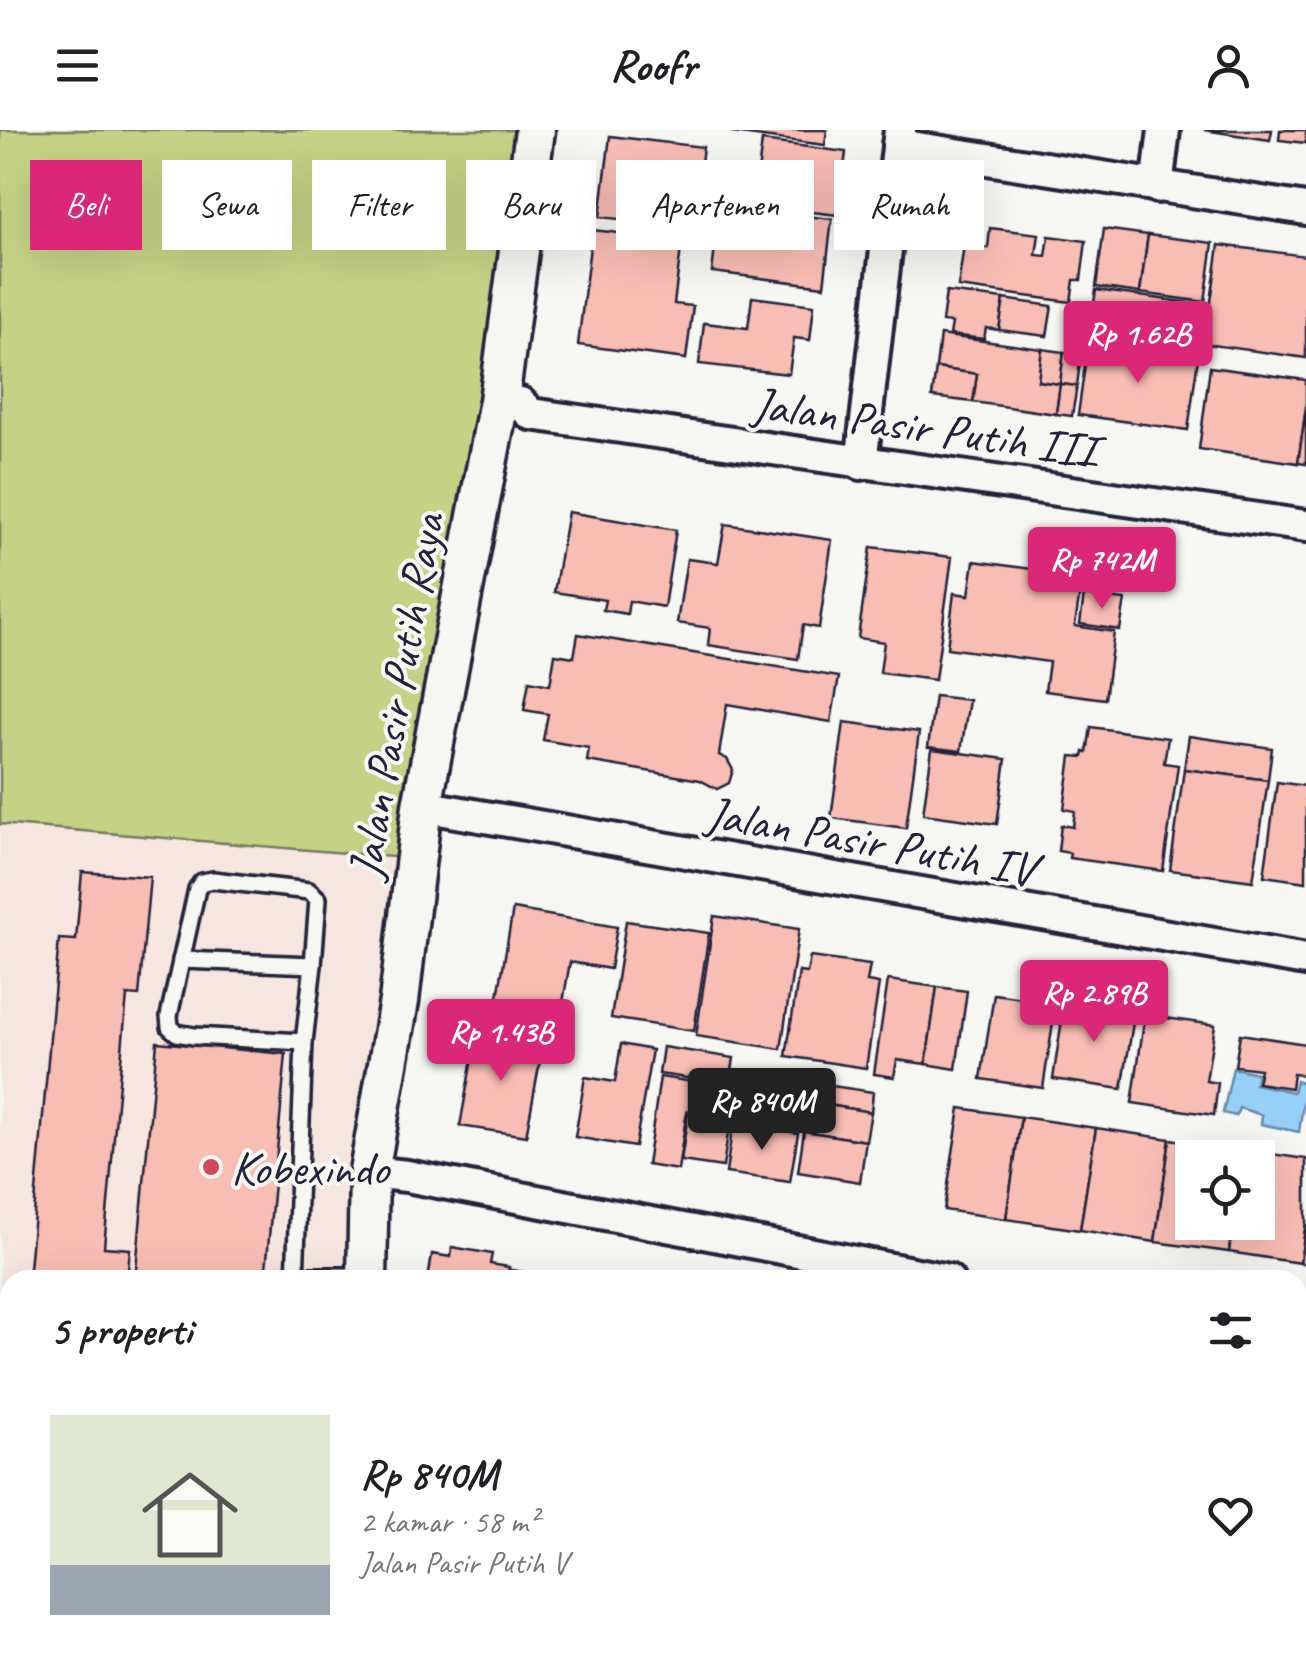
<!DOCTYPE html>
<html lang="id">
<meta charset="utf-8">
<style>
:root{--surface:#fff;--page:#f2f2f2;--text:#202124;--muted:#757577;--line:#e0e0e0;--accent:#db2777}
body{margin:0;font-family:Caveat,sans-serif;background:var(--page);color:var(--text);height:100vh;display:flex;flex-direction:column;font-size:38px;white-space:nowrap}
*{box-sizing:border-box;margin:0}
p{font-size:32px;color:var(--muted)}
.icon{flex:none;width:55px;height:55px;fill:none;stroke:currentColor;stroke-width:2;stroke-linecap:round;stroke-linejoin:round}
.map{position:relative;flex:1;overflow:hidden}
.panel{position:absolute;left:0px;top:1140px;width:1308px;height:390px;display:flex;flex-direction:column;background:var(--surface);border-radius:30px 30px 0 0;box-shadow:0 10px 40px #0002}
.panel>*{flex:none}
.banner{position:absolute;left:30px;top:30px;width:1248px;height:90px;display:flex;gap:20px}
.fabs{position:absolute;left:1175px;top:1010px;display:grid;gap:20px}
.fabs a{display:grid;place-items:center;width:100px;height:100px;border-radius:0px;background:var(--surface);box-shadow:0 10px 40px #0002;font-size:50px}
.price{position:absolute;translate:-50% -85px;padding:0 22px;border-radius:10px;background:var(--accent);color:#fff;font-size:32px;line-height:65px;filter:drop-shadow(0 2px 5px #0008)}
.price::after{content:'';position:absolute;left:50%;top:60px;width:30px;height:22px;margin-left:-15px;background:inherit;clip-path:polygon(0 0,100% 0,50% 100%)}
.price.on{background:#222;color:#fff}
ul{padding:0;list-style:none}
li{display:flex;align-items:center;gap:30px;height:250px;padding:0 50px}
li+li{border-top:2px solid var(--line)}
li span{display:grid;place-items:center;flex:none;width:280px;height:200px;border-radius:0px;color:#555}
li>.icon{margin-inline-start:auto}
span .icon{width:120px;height:120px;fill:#fffc;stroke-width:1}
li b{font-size:42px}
h2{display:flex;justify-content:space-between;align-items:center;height:120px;padding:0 50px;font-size:42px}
.chip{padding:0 35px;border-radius:0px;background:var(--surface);box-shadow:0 10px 40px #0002;font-size:35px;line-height:90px}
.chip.on{background:var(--accent);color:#fff}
header{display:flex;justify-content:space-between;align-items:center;height:130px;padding:0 50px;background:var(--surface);font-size:45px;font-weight:600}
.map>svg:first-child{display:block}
</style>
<header><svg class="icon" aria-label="menu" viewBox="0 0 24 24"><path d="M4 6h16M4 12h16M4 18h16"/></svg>Roofr<svg class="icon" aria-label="person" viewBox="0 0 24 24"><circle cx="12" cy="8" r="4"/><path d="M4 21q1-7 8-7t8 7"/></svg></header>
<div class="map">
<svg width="1306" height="1530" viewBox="0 0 1306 1530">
<rect width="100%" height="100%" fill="#f6f6f2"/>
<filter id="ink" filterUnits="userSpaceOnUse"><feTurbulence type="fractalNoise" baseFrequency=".01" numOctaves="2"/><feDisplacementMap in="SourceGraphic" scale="20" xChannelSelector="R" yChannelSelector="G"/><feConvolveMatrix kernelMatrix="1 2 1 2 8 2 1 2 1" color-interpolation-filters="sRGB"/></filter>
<g filter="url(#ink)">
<!-- built -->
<path fill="#f7e5df" d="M0 694 416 729 367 1150H10V1520H399L400 1530H0Z"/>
<!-- green -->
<g fill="#c5d285" stroke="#747a60" stroke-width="2.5">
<path d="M0 0H535L416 729 0 694Z"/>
<path d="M1298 1347 1306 1348V1474L1298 1472Z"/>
</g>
<!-- water -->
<path fill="#96d0f6" stroke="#688aab" stroke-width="2.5" d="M1233 938 1257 943 1255 954 1293 962 1296 951 1306 953 1299 1002 1261 994 1262 985 1239 978 1236 986 1223 983Z"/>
<!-- building -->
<g fill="#f8bdb3" stroke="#22223b" stroke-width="2.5">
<path d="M732 0H827L825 15 732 3Z"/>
<path d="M1204 0H1272L1270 10Z"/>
<path d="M1280 0H1306V13L1279 10Z"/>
<path d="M610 6 703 17 693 97 600 87Z"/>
<path d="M762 11 846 22 838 85 754 75Z"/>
<path d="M720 76 832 89 824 156 712 142Z"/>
<path d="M990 98 1039 104 1036 125 1046 126 1049 106 1086 111 1081 150H1074L1071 172 958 157 964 115 988 118Z"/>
<path d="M1104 99 1148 105 1140 163 1096 157Z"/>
<path d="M592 100 682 110 674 174 693 176 686 229 578 215Z"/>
<path d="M1148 105 1213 113 1205 172 1140 163Z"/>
<path d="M1219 115 1306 126V228L1205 214Z"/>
<path d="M1096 160 1205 175 1198 228 1088 213Z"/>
<path d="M946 162 1004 169 999 200 986 198 984 209 950 205 952 193 942 192Z"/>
<path d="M752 167 814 175 810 210 794 208 789 244 699 234 704 193 748 198Z"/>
<path d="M1004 169 1052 176 1047 206 999 200Z"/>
<path d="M940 205 1042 219 1038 251 1060 254 1056 284 973 272 977 244 936 238Z"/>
<path d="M1088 213 1198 228 1188 300 1078 285Z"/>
<path d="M1042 219 1064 222 1060 254 1038 251Z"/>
<path d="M1064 222 1081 224 1077 256 1060 254Z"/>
<path d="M1210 237 1306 250V278L1298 333 1199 319Z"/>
<path d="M936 238 977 244 973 272 932 267Z"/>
<path d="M1060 254 1077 256 1072 286 1056 284Z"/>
<path d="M1306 278V334L1298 333Z"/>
<path d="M568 382 676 400 664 477 629 471 627 484 603 480 605 470 554 462Z"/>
<path d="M725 394 832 410 819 498 803 495 798 529 708 515 710 498 677 493 687 429 718 433Z"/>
<path d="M871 417 952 427 935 550 880 543 884 512 858 508Z"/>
<path d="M974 431 1082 446 1075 496 1114 502 1105 569 1045 561 1049 532 947 518 954 463 969 465Z"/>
<path d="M1084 465 1125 470 1120 500 1080 494Z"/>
<path d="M578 504 839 547 831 592 727 574 719 625 727 629 733 640 729 653 717 659 700 650 587 631 589 618 543 610 548 584 524 580 529 551 550 555 555 524 574 527Z"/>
<path d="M935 566 969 570 961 621 928 617Z"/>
<path d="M844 592 919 602 906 698 831 688Z"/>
<path d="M1091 597 1168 608 1164 633 1178 635 1163 741 1069 728 1070 723 1058 721 1061 695 1073 697 1075 681 1064 679 1071 626 1083 627 1084 622 1087 623Z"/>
<path d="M1189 606 1272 618 1268 650 1184 639Z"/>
<path d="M932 619 1006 629 997 694 923 684Z"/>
<path d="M1184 639 1268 650 1253 751 1170 740Z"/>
<path d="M1277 652 1306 656V752L1264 746Z"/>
<path d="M82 742 150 747 139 866 127 865 104 1117 130 1119 127 1150H28L59 809 76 810Z"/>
<path d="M513 779 617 797 610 839 570 832 559 895 495 884Z"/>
<path d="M714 786 799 799 781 919 696 906Z"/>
<path d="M626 791 709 803 694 901 611 888Z"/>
<path d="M810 827 870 835 867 852 879 854 866 938 786 926 799 842 807 843Z"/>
<path d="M888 850 937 857 926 934 897 930 894 947 874 944Z"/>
<path d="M937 857 967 861 956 939 926 934Z"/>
<path d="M994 864 1056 873 1043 958 981 949Z"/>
<path d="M1065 870 1135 881 1122 959 1053 949Z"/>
<path d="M1145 885 1215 895 1206 951 1218 953 1214 985 1132 973Z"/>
<path d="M477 901 543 915 526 1006 460 996Z"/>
<path d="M1240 904 1306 914V946L1293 944 1291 958 1257 953 1260 939 1235 936Z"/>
<path d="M157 912 286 924 265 1150H135Z"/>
<path d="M621 914 652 920 635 1017 575 1007 585 947 615 952Z"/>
<path d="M663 917 734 928 730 954 659 944Z"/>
<path d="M735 943 766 948 759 994 728 989Z"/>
<path d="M660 947 713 955 709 984 687 981 678 1040 647 1035Z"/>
<path d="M766 948 805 954 798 999 759 994Z"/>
<path d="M812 953 873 962 871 982 809 972Z"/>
<path d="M809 972 871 982 866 1011 804 1001Z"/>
<path d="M960 978 1021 987 1006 1089 944 1080Z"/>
<path d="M688 984 730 990 723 1037 681 1031Z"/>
<path d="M1021 987 1096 998 1080 1100 1006 1089Z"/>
<path d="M733 993 798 1003 790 1052 726 1043Z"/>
<path d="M1096 998 1170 1009 1155 1112 1080 1100Z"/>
<path d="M804 1001 866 1011 860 1052 798 1042Z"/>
<path d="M1170 1009 1244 1020 1243 1028H1192V1092H1233L1229 1122 1155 1112Z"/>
<path d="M1244 1020 1306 1029V1093L1300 1133 1229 1122 1233 1092H1258V1028H1243Z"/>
<path d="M1306 1093V1134L1300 1133Z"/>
<path d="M452 1117 492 1124 490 1134 509 1137 507 1150H428L432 1124 451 1127Z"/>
<path d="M511 1140 579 1150H510Z"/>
<path d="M1304 1262H1306V1325L1298 1324Z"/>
<path d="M1298 1480 1306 1481V1530H1248L1250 1520H1298Z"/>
<path d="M658 1520H733L731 1530H659Z"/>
<path d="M875 1520H969L967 1530H874Z"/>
<path d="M984 1520H1065L1064 1530H1009L983 1526Z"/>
<path d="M1163 1520H1247L1246 1530H1162Z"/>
</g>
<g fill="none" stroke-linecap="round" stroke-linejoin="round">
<defs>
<g id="service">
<path d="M181 830 313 835 304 912 295 1150"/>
<path d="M304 912 194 906 177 903 170 897 169 886 197 759 202 752 213 750 309 761 318 769 313 835"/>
<path d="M295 1146H367"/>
<path d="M0 1253H10"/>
<path d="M318 1520 319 1530"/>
</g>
<g id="minor">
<path d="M898 15 1306 79"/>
<path d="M1157 57 1164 0"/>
<path d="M499 271 520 273 531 284 1306 396"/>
<path d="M861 334 900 0"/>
<path d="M422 676 1306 830"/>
<path d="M369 1042 407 1046 948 1150"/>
<path d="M1298 1208 1306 1209"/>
<path d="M806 1530 808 1520"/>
<path d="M1111 1530 1113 1520"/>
</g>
<g id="tertiary">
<path d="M367 1150 369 1042 399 871 422 676 499 271 535 0"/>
<path d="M399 1520 400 1530"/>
</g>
</defs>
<!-- service casing -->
<use href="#service" stroke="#22223b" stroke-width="22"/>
<!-- minor casing -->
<use href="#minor" stroke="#22223b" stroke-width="38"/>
<!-- tertiary casing -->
<use href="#tertiary" stroke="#22223b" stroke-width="45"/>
<!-- service -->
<use href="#service" stroke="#f6f6f2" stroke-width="15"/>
<!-- minor -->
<use href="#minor" stroke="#f6f6f2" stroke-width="30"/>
<!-- tertiary -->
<use href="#tertiary" stroke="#f6f6f2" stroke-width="38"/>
</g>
</g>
<!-- markers -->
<circle fill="#d1495b" stroke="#f6f6f2" stroke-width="4" cx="211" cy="1037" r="10"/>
<g text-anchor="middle" stroke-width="8" stroke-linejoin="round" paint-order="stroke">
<!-- street labels -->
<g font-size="48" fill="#22223b" stroke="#f6f6f2">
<text transform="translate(925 296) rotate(8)" y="17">Jalan Pasir Putih III</text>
<text transform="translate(395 566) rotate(-80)" y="17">Jalan Pasir Putih Raya</text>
<text transform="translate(871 710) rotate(10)" y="17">Jalan Pasir Putih IV</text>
</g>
<!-- poi labels -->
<g font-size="48" fill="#22223b" stroke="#f6f6f2" text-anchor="start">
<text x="231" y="1054">Kobexindo</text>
</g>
</g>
</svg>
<div class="fabs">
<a><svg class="icon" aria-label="locate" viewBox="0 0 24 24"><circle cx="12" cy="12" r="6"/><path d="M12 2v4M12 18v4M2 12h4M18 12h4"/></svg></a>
</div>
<b class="price" style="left:1138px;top:256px">Rp 1.62B</b>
<b class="price" style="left:1102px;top:482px">Rp 742M</b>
<b class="price" style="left:1094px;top:915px">Rp 2.89B</b>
<b class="price" style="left:501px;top:954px">Rp 1.43B</b>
<b class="price on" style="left:762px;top:1023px">Rp 840M</b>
<div class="banner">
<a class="chip on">Beli</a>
<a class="chip">Sewa</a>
<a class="chip">Filter</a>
<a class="chip">Baru</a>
<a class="chip">Apartemen</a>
<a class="chip">Rumah</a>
</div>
<section class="panel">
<h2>5 properti<svg class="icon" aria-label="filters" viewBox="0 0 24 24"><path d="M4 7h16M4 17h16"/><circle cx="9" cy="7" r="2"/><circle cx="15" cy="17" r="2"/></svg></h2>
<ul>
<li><span style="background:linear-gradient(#dfe7d0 75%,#9aa5b1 0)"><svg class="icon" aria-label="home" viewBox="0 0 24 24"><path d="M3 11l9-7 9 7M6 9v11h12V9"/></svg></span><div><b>Rp 840M</b><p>2 kamar · 58 m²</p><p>Jalan Pasir Putih V</p></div><svg class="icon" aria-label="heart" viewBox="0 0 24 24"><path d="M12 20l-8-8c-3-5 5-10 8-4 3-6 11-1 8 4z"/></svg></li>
</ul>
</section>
</div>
